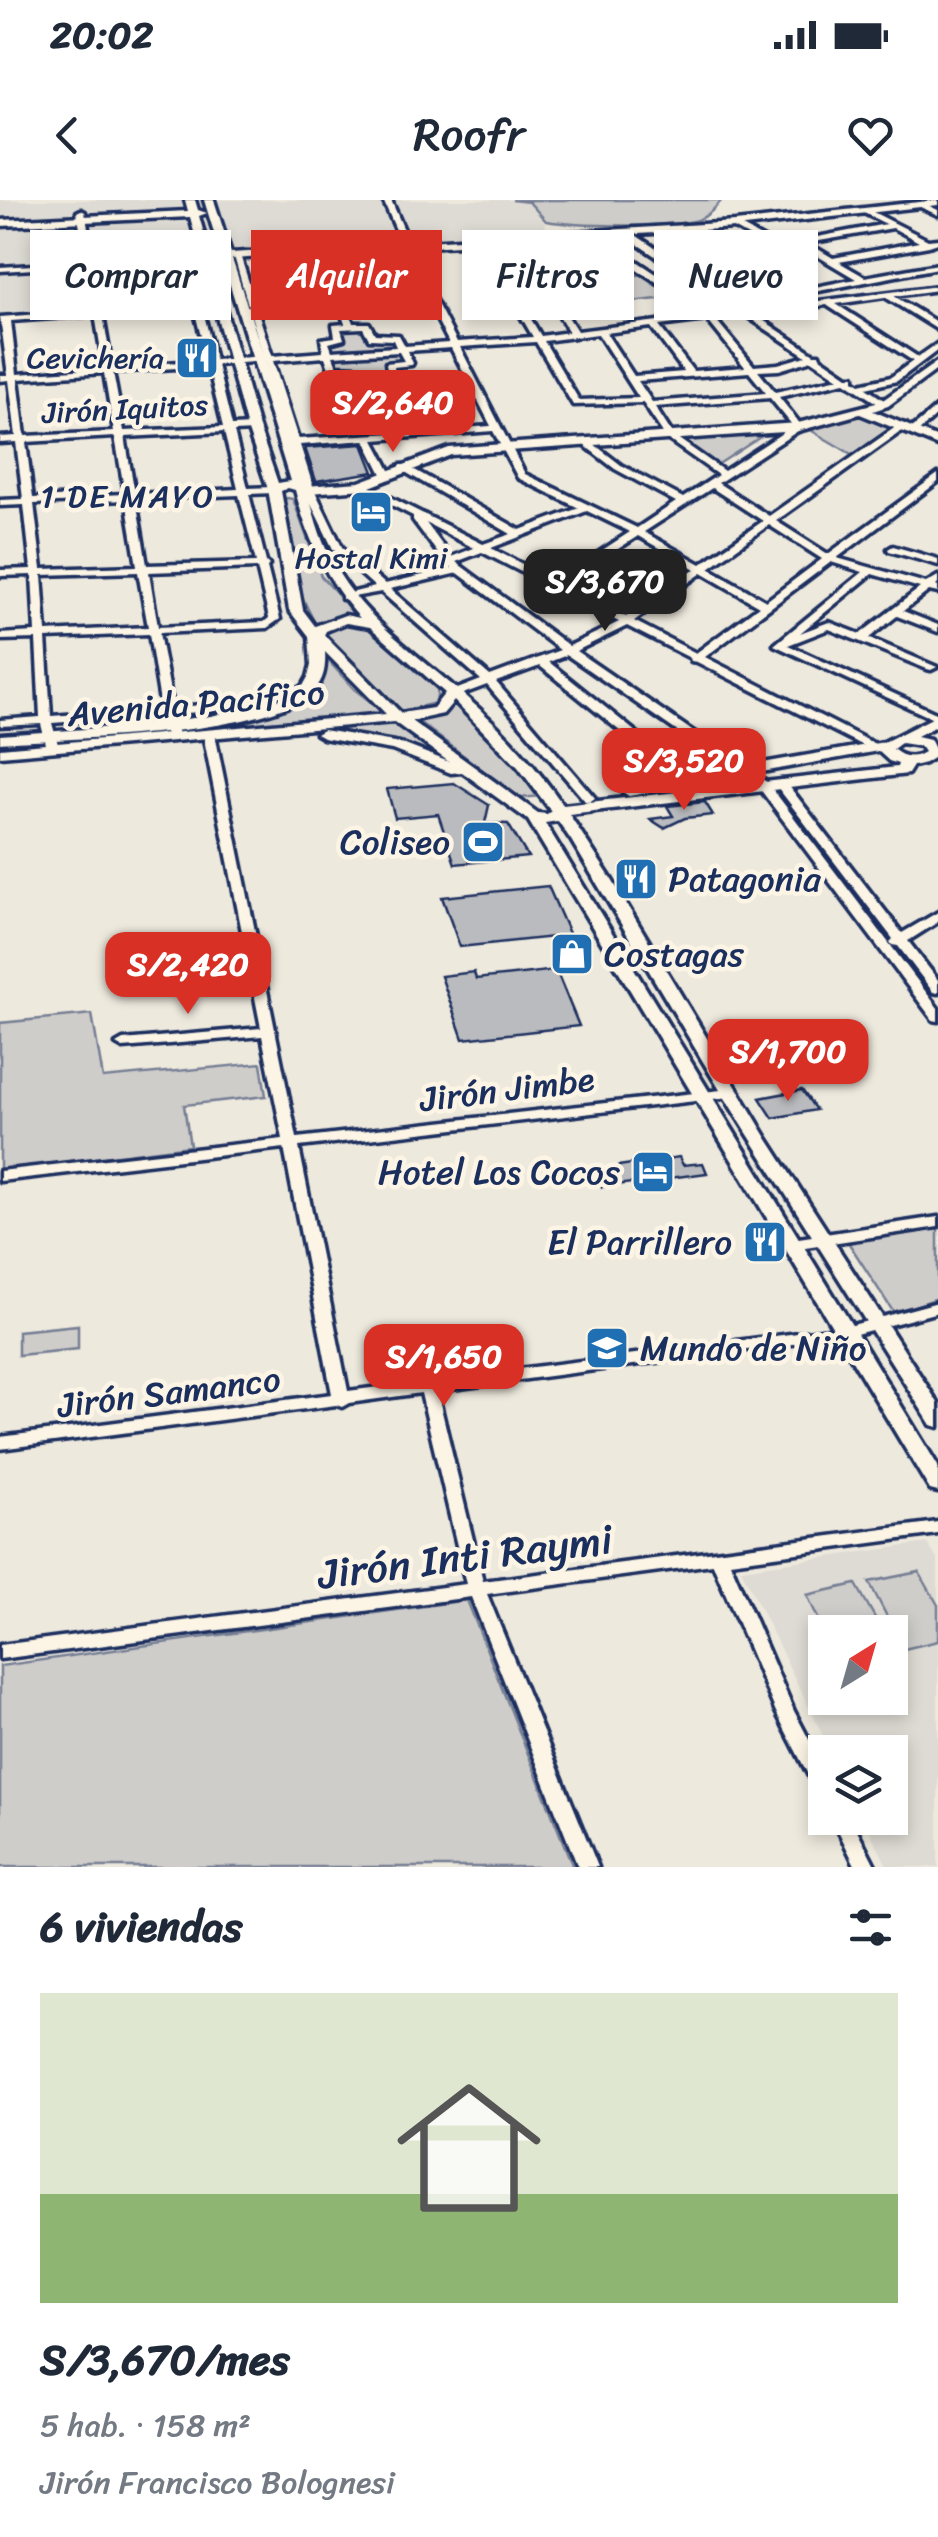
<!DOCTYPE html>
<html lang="es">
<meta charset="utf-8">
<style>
:root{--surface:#fff;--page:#f2f2f3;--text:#1f2937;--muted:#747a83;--line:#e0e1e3;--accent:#d93025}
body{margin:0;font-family:Sriracha,sans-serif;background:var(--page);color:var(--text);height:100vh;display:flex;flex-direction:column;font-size:38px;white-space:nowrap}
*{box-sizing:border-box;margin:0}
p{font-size:32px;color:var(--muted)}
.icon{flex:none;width:55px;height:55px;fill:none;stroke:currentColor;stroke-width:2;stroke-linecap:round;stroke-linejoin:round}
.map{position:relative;height:1667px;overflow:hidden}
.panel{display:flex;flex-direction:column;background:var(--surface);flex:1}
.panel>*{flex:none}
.top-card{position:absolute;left:30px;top:30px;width:880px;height:90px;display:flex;gap:20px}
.needle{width:65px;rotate:37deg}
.controls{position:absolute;left:808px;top:1415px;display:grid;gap:20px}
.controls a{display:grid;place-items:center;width:100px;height:100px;border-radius:0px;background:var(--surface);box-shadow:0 5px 15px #0003;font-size:50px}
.price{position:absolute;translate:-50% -85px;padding:0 22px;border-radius:20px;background:var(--accent);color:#fff;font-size:32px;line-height:65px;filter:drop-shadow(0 2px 5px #0008)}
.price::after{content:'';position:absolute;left:50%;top:60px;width:30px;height:22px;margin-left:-15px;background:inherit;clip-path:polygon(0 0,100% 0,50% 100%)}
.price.on{background:#222;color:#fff}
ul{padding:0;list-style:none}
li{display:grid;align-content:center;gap:20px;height:530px;padding:0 40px}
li+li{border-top:2px solid var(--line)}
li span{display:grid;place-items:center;height:310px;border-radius:0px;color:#555}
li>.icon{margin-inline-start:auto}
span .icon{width:180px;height:180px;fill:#fffc;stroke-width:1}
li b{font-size:42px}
h2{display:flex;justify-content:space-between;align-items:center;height:120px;padding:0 40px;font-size:42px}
.chip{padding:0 35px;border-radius:0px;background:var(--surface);box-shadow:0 5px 15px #0003;font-size:35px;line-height:90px}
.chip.on{background:var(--accent);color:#fff}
.status{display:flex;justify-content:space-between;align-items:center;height:70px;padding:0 50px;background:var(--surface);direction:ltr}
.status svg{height:28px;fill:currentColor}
header{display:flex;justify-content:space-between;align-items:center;height:130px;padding:0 40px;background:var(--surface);font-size:45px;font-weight:600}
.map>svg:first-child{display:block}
</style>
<div class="status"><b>20:02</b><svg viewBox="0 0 49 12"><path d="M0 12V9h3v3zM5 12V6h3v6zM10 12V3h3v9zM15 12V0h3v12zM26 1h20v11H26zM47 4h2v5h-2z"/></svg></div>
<header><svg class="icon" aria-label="back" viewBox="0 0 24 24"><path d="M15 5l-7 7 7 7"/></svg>Roofr<svg class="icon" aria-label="heart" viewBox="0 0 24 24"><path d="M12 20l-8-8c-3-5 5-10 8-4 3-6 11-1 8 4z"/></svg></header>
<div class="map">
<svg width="938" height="1667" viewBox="0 0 938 1667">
<rect width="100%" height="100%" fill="#eee9dd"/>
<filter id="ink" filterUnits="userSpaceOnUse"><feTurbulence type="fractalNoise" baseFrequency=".01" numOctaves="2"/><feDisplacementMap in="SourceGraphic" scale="20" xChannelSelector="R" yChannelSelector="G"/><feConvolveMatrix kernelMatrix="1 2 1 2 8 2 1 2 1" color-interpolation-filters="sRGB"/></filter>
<g filter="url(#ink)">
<!-- built -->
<g fill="#dedbd4" fill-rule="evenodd">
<path d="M0 0H533L550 35 0 69Z"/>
<path d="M34 72 40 114 0 117V74Z"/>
<path d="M927 1343 938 1361V1667H888L863 1618H890V1552H831L741 1369ZM825 1432H890V1498H825Z"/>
</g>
<!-- green -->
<g fill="#cfcdca" stroke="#757e94" stroke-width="2.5">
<path d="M512 0H722C715 8 708 16 698 20 672 28 574 26 546 21L529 2Z"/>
<path d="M646 74 675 97 569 109 551 85Z"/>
<path d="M364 126 370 138 393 137 405 162 385 164 389 177 364 179 357 166 336 167 327 142 343 140 339 127Z"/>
<path d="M860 214 892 227 853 255 807 228Z"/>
<path d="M768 232 717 265 675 238Z"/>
<path d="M287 298 293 299 321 376 358 416H335L316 425 300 393 284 300Z"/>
<path d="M354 422 366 425 438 486 436 503 401 511 360 476 325 435 341 423Z"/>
<path d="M324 456 354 489 389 516 181 531 279 509 313 491 321 481Z"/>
<path d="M458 500 498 538 542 596 520 598 415 519 443 512Z"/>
<path d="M395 522 452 563 388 541 306 530Z"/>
<path d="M92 814 103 878 261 863 266 896 184 905 190 946 0 970V823Z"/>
<path d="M938 1024V1098L894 1113 848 1042Z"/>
<path d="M78 1125V1149L18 1155V1131Z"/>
<path d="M919 1372 938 1405V1441L904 1449 869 1382Z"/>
<path d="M856 1384 883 1432 825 1433 807 1395Z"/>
<path d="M467 1400 573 1667H0V1466Z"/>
</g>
<!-- building -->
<g fill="#babbbe" stroke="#1b2f5e" stroke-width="2.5">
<path d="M363 244 374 272 316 281 305 248Z"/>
<path d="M454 583 489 605 485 623 508 624 528 657 455 664 438 614 395 618 387 589Z"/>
<path d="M705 602 713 615 685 618 664 628 650 619 673 616 667 606Z"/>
<path d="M548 686 575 747 585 758 565 761 553 737 460 747 442 697Z"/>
<path d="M556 770 579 826 463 839 441 776 474 772 476 779Z"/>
<path d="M759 840 767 853 754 855 760 865 742 868 727 846Z"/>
<path d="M802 890 816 910 773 918 760 898Z"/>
<path d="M679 957 683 965 703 963 707 973 602 987 598 977 621 974 618 966Z"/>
</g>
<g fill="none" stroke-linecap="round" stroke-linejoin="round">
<defs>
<g id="minor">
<path d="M383 0H391L431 92 457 142 533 137 476 40 480 38 484 40 541 136 569 132 511 38 512 36H518L531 58 611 51 586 34 593 32 717 114 738 111 622 34V30H628L676 62 766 46 732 27V23H735L775 45 886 24 864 13 863 11 867 9 928 40 938 39V43L929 46 839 62 865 77 938 64V68L741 106 748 110 938 86V90L894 96 938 123V130L885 97 836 104 918 157 938 143V150L897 181 866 188 887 202V206H881L845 182 779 197 801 225V229L718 283 769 316 900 224H906V228L776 321 828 354 938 274V282L837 358 926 383 938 376V384L936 386 938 387V393L929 391 903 411 938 425V432L897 416 869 438 937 467 931 470 927 469 829 429 788 445 938 514V521L774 445 863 372 831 362 705 457 875 544V548H867L697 462 691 461 690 458 627 426 576 451 768 583 938 808V821L933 820 760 589 567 455 549 462 693 578 695 581 693 584H685L540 466 496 482 595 598 589 602 585 601 487 485 455 497H447V493L481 480 381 392 342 399V395L375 387 333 349 304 289 291 246 282 243 289 240 265 161 217 165 232 226 253 225 258 228 253 231 234 232 248 288 273 287 278 290 273 293 249 294 266 362 269 365 267 367 280 419 267 428 159 433 173 507 268 501 274 504 272 506 174 514 178 537 172 540 166 537 162 515 52 523 59 548 53 551 47 548 41 524 0 526V520L40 517 36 439 0 440V434L35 432 32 375 0 376V370L31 369 24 305 0 306V300L23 299 16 242 0 243V237L16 236 9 180 0 181V175H8L0 117 94 110 86 66 0 71V67L86 62 77 12 81 10 85 12 94 61 229 54 230 56 226 58 191 60 215 160 263 156 233 53 240 55 255 101 335 96 319 50 323 48 327 50 343 95 422 90ZM893 28 919 42 833 58 808 43ZM799 45 856 79 810 88 753 53ZM744 55 801 89 735 102 682 66ZM617 56 707 115 577 131 534 62ZM183 61 193 104 102 110 94 66ZM424 95 449 143 405 146 399 135 375 134 369 123H353L345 100ZM337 101 345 124 333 125 335 137 321 139 323 152 272 156 256 106ZM827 105 828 106 913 161 891 177 860 184 854 180V176H848L820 157 819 154H814L754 114ZM194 109 207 160 112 167 103 115ZM95 115 104 168 17 174 11 121ZM745 115 806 156 778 164 754 166 716 120ZM707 120 708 121 745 167 693 171 659 126ZM651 127 684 172 634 176 606 133ZM363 128 369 139 393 140 396 147 332 151 329 143 344 139 341 129ZM598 134 639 198 579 200 544 141ZM536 142 573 205 643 203 667 239 718 275 683 298 621 265 590 241H584V245L615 269 676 302 637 328 525 274 460 147ZM451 148 491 226 403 232 384 182 396 180 394 167 412 165 413 163 407 151ZM399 152 404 161 386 163 388 176 365 178 357 167 337 166 333 156ZM325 157 330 171 351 172 359 183 375 182 393 233 298 239 273 161ZM812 160 839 178 775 192 758 171 779 170ZM208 166 223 227 124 231 113 172ZM749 172 766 193 652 202 638 181ZM104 173 114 232 25 236 18 179ZM770 198 793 226 724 271 673 235 655 207ZM493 231 518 278 579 308 520 330 406 265H400V269L511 334 483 344 364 284H358V288L413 316V320L445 363 452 368 385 384 342 347 314 289 300 245 365 240 382 274 387 277 392 274 374 240ZM224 232 238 289 135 294 125 237ZM115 237 125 294 33 298 26 242ZM712 288 763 321 701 364 644 332ZM239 295 256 362 147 365 136 299ZM126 300 137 366 42 369 34 304ZM587 311 630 332 555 381 491 348ZM426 323 474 348 451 357ZM769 325 822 359 766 401 709 368ZM638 336 695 369 626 417 563 385ZM482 352 619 422 569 446 456 362ZM257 368 269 418 264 422 158 427 149 372ZM138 372 148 427 46 432 42 375ZM458 373 560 450 490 476 390 389ZM702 373 759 406 696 453 634 421ZM872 374 920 388 860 434 829 422 800 433ZM149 434 161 508 51 516 46 438Z"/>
<path d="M921 2 938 10V15L918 6 917 4Z"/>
<path d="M938 206V214L917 233H911V229Z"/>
<path d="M893 346 938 359V365L889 351 888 349Z"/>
<path d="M209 531 215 534 297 938 730 889 737 893 730 897 299 947 348 1191 845 1127 938 1102V1112L845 1137 437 1191 483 1381 938 1322V1334L730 1362 794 1511 825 1570V1596L818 1594 776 1512 713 1364 487 1394 598 1667H578L471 1397 0 1459V1445L466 1384 421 1193 349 1203 342 1207 336 1205 0 1249V1237L332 1194 284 948 0 981V971L283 939 262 836 123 848 116 844 123 840 261 828 203 534Z"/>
<path d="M781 580 785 581 902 733 938 712V722L908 741 938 780V793L933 792 898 746 892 745 890 742 893 739 775 584Z"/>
<path d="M938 1017V1027L792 1049 787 1048 784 1044 787 1040 792 1039Z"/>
<path d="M832 1618H851L876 1667H856Z"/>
</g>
<path id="major" d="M185 0H195L198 10 207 13 199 16 259 228 278 283 290 281 204 0H214L231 53 735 22 938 0V5L735 28 232 59 306 286 359 282 449 248 798 223 880 202 938 161V169L888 206 873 211 938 238V246L860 214 798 231 451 255 365 289 308 293C315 318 321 342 334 365 364 420 420 456 465 496 502 528 535 565 563 605L897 567 898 564 889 561 878 551 629 596 621 591 629 586 884 542 938 515V525L917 536 930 539 938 555 925 563 913 566 908 574 569 614 612 680 767 938 938 1203V1227L931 1225 720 890 571 640 558 621 545 623 938 1266V1292L930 1290 528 620 462 572 451 573 392 550 323 538 316 534 323 530 400 543 449 562 394 522 0 556V548L386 514 325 452C326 468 324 483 310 494 256 536 72 538 0 543V535L114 527 211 516 282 499 303 486 308 477 311 465 309 436 289 410 268 289 247 228 190 17 0 26V20L188 11ZM288 288 295 290C308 340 326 380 360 418L345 415 315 426 303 410 281 291ZM346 423 370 427 445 493 433 508 401 513 324 435 326 431ZM454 501 518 567 551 611 547 614 538 613 411 521 443 514ZM901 543 920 546 924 552C913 559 903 558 893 549Z"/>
</defs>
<!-- minor casing -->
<use href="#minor" stroke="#1b2f5e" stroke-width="7"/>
<!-- major casing -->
<use href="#major" stroke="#1b2f5e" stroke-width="7"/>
<!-- minor -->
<use href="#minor" fill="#fcf5e5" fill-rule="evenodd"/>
<!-- major -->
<use href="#major" fill="#fcf5e5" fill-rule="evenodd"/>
</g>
</g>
<!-- icons -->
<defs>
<symbol id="restaurant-square" viewBox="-11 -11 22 22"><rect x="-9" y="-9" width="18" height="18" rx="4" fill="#1f6fb2" stroke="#fcf5e5"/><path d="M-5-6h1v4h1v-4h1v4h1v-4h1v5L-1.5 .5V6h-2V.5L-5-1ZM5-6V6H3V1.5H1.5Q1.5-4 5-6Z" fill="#fff"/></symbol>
<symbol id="hotel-square" viewBox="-11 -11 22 22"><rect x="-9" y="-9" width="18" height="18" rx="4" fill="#1f6fb2" stroke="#fcf5e5"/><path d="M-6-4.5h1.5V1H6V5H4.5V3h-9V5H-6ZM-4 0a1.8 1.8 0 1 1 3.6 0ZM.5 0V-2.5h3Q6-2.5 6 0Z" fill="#fff"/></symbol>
<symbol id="stadium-square" viewBox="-11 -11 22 22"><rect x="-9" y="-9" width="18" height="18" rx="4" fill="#1f6fb2" stroke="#fcf5e5"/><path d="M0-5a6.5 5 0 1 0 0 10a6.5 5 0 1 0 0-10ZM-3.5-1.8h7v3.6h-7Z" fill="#fff"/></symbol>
<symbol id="shop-square" viewBox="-11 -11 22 22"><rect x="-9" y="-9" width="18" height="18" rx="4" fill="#1f6fb2" stroke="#fcf5e5"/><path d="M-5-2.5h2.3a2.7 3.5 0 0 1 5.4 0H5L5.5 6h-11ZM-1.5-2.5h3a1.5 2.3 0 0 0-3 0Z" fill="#fff"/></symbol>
<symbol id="university-square" viewBox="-11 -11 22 22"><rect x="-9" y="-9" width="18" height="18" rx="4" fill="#1f6fb2" stroke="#fcf5e5"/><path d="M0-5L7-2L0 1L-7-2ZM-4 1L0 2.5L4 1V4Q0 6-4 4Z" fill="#fff"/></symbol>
</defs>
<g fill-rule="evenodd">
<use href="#restaurant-square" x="172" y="133" width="50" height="50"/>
<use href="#hotel-square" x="346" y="287" width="50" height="50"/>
<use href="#stadium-square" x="458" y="617" width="50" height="50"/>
<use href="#restaurant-square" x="611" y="654" width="50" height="50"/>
<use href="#shop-square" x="547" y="729" width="50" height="50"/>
<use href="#hotel-square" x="628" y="947" width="50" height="50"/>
<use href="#restaurant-square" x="740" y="1017" width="50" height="50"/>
<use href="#university-square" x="582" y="1123" width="50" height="50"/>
</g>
<g text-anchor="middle" stroke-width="9" stroke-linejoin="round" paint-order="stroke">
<!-- far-poi labels -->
<g font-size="30" fill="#1b2f5e" stroke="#fcf5e5" text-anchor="end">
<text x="164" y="168">Cevichería</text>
<text x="371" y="368" text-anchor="middle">Hostal Kimi</text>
</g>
<!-- far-street labels -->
<g font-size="30" fill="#1b2f5e" stroke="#fcf5e5">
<text transform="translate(125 209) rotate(-3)" y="10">Jirón Iquitos</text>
</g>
<!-- far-neighbourhood labels -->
<g font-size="32" letter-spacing="2.5" fill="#1b2f5e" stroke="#fcf5e5">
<text x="128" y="307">1 DE MAYO</text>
</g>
<!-- street labels -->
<g font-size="35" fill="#1b2f5e" stroke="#fcf5e5">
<text transform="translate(196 503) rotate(-5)" y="12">Avenida Pacífico</text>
<text transform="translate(507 889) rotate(-7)" y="12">Jirón Jimbe</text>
<text transform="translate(169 1192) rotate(-7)" y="12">Jirón Samanco</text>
</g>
<!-- poi labels -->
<g font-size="35" fill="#1b2f5e" stroke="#fcf5e5" text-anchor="end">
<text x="450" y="654">Coliseo</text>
<text x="668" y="691" text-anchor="start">Patagonia</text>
<text x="604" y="766" text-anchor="start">Costagas</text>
<text x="620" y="984">Hotel Los Cocos</text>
<text x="732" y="1054">El Parrillero</text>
<text x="640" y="1160" text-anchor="start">Mundo de Niño</text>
</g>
<!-- near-street labels -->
<g font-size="42" fill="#1b2f5e" stroke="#fcf5e5">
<text transform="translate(465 1356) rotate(-7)" y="15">Jirón Inti Raymi</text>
</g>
</g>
</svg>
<div class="controls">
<a><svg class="needle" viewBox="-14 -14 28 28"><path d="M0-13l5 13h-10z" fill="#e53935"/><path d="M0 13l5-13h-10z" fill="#747a83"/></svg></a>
<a><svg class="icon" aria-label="layers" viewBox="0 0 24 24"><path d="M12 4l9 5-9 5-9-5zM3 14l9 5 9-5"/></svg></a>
</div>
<b class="price" style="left:393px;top:255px">S/2,640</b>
<b class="price on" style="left:605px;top:434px">S/3,670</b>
<b class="price" style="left:684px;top:613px">S/3,520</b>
<b class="price" style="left:188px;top:817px">S/2,420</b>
<b class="price" style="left:788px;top:904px">S/1,700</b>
<b class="price" style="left:444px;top:1209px">S/1,650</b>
<div class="top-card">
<a class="chip">Comprar</a>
<a class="chip on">Alquilar</a>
<a class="chip">Filtros</a>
<a class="chip">Nuevo</a>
</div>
</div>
<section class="panel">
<h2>6 viviendas<svg class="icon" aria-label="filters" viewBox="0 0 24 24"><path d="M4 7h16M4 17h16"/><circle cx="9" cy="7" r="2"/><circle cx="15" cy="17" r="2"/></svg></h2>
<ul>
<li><span style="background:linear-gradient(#dfe7d0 65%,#8fb573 0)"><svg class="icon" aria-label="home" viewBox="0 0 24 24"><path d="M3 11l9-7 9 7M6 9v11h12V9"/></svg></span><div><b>S/3,670/mes</b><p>5 hab. · 158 m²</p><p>Jirón Francisco Bolognesi</p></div></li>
</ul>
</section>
